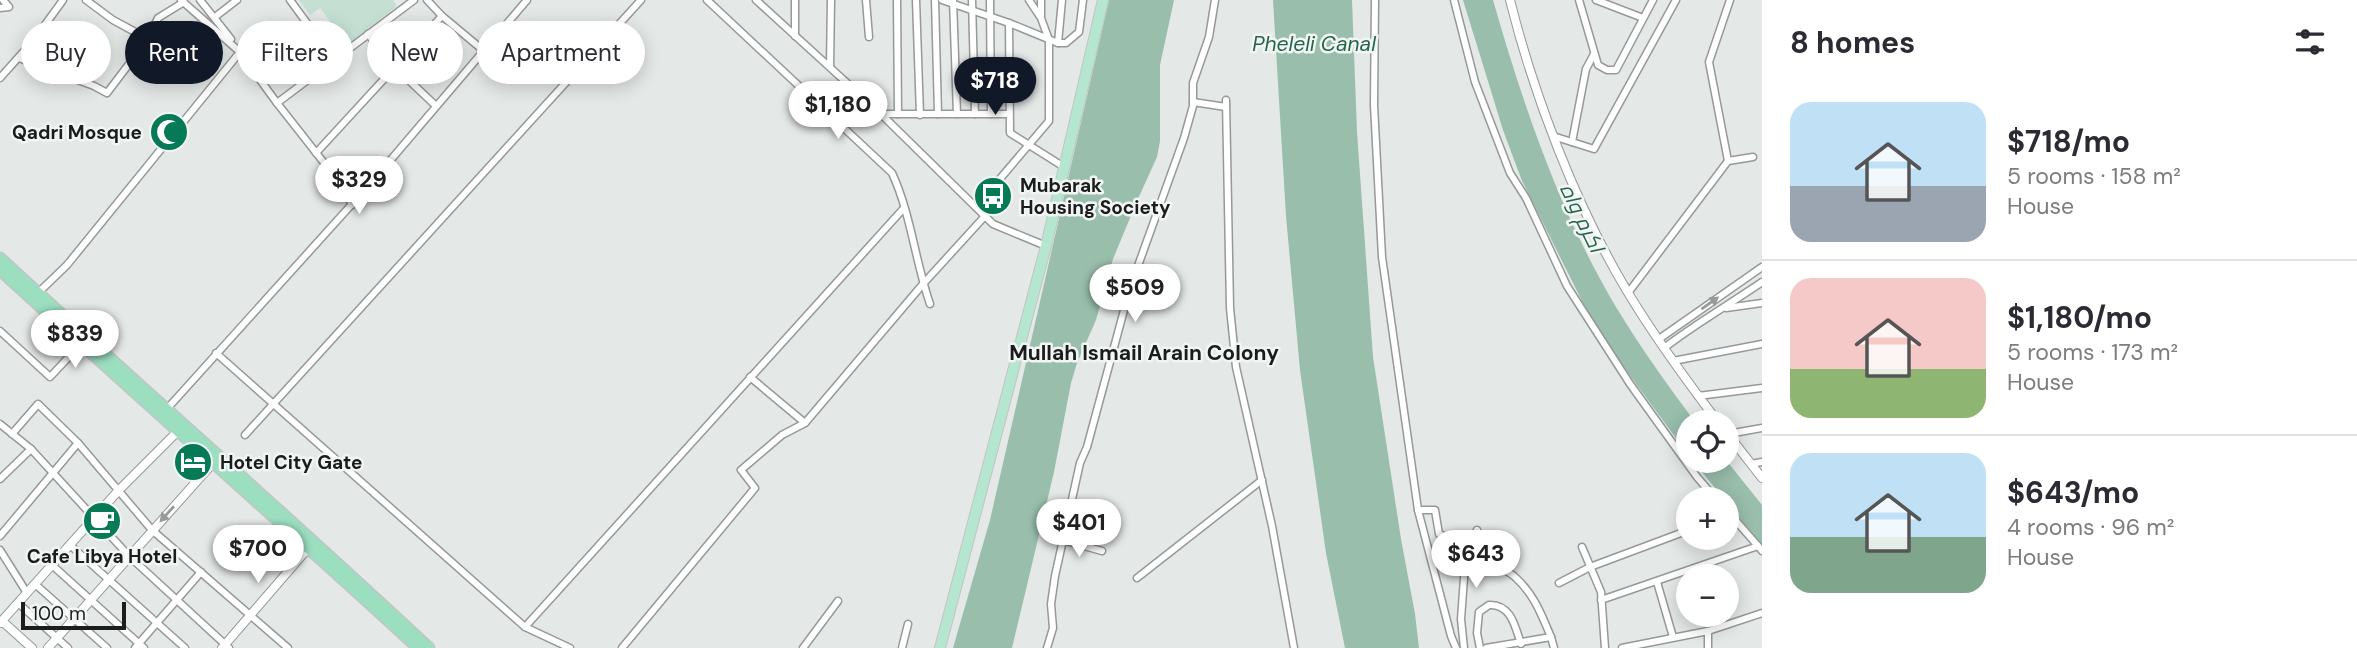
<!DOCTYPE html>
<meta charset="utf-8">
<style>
:root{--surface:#fff;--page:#f2f2f3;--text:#2b2b33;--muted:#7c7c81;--line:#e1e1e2;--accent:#111827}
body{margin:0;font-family:"DM Sans",Cairo,sans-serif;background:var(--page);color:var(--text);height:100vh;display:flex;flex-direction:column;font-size:26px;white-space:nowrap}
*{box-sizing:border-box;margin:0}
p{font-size:23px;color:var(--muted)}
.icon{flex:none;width:38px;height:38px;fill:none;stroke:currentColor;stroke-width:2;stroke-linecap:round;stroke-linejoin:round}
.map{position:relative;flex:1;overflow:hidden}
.drawer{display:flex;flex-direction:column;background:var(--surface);width:595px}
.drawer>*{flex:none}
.hud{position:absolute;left:21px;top:21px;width:665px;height:63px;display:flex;gap:14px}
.fabs{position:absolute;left:1676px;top:410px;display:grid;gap:14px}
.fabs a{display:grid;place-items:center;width:63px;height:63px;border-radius:50%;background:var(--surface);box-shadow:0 4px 18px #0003;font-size:35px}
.scale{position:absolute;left:21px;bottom:18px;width:105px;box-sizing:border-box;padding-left:7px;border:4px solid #1b1d1c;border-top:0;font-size:19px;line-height:24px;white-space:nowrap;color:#1b1d1c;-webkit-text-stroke:5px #f1f5f3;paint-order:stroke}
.price{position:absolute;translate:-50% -60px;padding:0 16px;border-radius:24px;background:#fff;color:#222;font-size:23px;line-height:46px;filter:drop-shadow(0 2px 4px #0008)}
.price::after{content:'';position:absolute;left:50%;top:42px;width:21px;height:16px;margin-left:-10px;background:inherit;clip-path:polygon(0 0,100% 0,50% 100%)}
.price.on{background:var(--accent);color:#fff}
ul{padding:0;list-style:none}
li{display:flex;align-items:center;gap:21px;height:175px;padding:0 28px}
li+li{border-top:2px solid var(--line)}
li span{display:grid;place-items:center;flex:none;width:196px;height:140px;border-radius:21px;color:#555}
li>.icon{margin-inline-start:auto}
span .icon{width:84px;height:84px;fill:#fffc;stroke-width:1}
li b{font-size:30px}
h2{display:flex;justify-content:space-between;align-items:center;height:84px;padding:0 28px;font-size:30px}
.pill{padding:0 24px;border-radius:32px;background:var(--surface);box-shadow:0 4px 18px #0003;font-size:24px;line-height:63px}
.pill.on{background:var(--accent);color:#fff}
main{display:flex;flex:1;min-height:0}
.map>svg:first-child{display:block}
</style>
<main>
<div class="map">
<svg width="1762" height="648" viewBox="0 0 1762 648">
<rect width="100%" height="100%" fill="#e4e8e6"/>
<!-- green -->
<path fill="#c5e0d3" d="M299 0H393L397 6 348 44 320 8 310 15Z"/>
<!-- water -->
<g fill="#99beac">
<path d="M1109 0H1174L1160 65V141L1157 157 1137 201 1113 259 1096 320 1077 363 1071 383 1054 472 1012 648H953L990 520Z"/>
<path d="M1273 0H1352L1357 132 1373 357 1401 539 1415 614 1419 648H1345L1326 553 1300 370 1286 216Z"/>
<path d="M1463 0H1493C1523 105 1560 213 1616 307 1640 347 1667 384 1695 422H1689V456L1609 347 1585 307 1522 181 1503 130Z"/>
<path d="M1692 460H1726L1762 505V546L1727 503V499H1724Z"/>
</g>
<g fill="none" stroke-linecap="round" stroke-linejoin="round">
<defs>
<g id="minor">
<path d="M86 0 113 20 148 39"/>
<path d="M200 0 231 39"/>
<path d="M290 0 334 60"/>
<path d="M427 0 442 16 484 51"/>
<path d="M707 0 892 173C911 214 915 261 930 304"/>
<path d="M756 0 881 114 993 224 1046 246"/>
<path d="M866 0 869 37"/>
<path d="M897 0 898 114"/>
<path d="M916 0 920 115"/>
<path d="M935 0 938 114"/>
<path d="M942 0 1009 23 1058 43H1066L1079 32 1083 0"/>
<path d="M953 0 957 114"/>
<path d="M972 0 975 114"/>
<path d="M990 0 991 114"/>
<path d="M1375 0 1374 105 1382 257 1418 510 1451 636 1456 648"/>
<path d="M1454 0 1475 82 1510 173 1526 198 1567 286 1630 384 1697 477 1716 499"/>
<path d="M1579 0 1598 65 1607 70H1616L1653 0"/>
<path d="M1596 0 1643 18"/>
<path d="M0 8 9 7 3 0"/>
<path d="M1041 16V0"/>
<path d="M215 17 237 0"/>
<path d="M1009 23 1010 133 1064 167"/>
<path d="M368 34 395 67 436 106"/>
<path d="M795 36V0"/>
<path d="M1058 43 1062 0"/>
<path d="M239 51 277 103 343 187 352 205"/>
<path d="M19 58 94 86 107 93 148 39 158 18 184 2"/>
<path d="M830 67 831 0"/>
<path d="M0 78 34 40 63 0"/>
<path d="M1226 100 1230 308 1236 367 1272 526 1294 648"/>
<path d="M1193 102 1226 107"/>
<path d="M277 103 414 0"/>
<path d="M881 114H1008"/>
<path d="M1556 137 1594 149 1676 0"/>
<path d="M1572 142 1586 69 1594 54"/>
<path d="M316 153 442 16"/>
<path d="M1728 161 1709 62 1730 0"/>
<path d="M976 207 1049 121V40L1041 18 1029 0"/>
<path d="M38 293 67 265 240 52 181 0"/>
<path d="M1628 293 1728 161 1753 157"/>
<path d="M1726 308 1762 303"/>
<path d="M0 331 50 377 81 344"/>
<path d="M1659 339 1762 267"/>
<path d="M1664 348C1695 324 1730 304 1762 282"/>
<path d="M216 353 525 627 570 648"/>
<path d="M1673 361 1762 344"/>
<path d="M750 377 805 423 923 284 985 216"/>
<path d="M1698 396 1762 388"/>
<path d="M166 410 371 183 527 0"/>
<path d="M0 424 31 449 129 556 229 648"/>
<path d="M12 434 38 404 78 443 152 530 288 648"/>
<path d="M1728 434 1762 428"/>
<path d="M245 435 641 0"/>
<path d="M1751 464 1762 462"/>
<path d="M0 479 31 449"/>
<path d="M1418 510H1435L1439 534 1442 535 1444 540H1449L1451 549 1466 551"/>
<path d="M1727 515 1730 514 1758 546"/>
<path d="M0 536 78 443"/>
<path d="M1063 540 1102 551"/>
<path d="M70 545 185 648"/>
<path d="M1582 547 1601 592 1605 648"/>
<path d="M0 550 27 593"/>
<path d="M1503 552 1498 564C1503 570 1511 573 1516 578 1534 594 1542 616 1551 637"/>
<path d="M52 565 144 648"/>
<path d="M1137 578 1262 480"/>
<path d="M1657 582 1673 637"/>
<path d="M1559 583 1590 567 1689 530"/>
<path d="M35 584 107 648"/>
<path d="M1601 600 1758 546 1762 551"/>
<path d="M18 603 68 648"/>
<path d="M525 627 904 208"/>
<path d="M135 648 201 572"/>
<path d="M622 648 755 488 741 470 782 435 805 423"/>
<path d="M803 648 838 601"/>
<path d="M902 648 908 624"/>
<path d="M1047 648 1053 628 1051 604 1055 576 1080 463 1087 447 1130 288 1184 138 1193 106V83L1209 37 1215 0"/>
<path d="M1464 648 1461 619 1466 551 1477 530"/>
<path d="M1480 648 1477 633 1479 612 1489 605C1511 604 1515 626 1521 644"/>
<path d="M1486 648 1551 637 1554 648"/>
<path d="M1622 648 1708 631 1762 613"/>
<path d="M1708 648V631"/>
</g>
<g id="tertiary">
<path d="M1510 0C1534 96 1576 206 1627 291 1654 336 1686 380 1718 422"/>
<path d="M1727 433 1762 478"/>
<path d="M2 621 32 648"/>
<path d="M0 623 118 491 177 432"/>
<path d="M48 648 213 463"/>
<path d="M222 648 310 546"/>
</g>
<path id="primary" d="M940 648 1046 246 1103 0"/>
<g id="trunk">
<path d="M0 258C142 389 288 516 429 648"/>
<path d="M0 270C138 397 280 521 418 648"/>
</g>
</defs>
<!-- minor casing -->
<use href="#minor" stroke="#959997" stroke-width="9"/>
<!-- tertiary casing -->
<use href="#tertiary" stroke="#959997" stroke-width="10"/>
<!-- primary casing -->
<use href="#primary" stroke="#c4c4c4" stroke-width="12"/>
<!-- trunk casing -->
<use href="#trunk" stroke="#c4c4c4" stroke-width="13"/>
<!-- minor -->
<use href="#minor" stroke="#fff" stroke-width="6"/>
<!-- tertiary -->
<use href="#tertiary" stroke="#fff" stroke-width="8"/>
<!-- primary -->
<use href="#primary" stroke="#b4e6d0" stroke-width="10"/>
<!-- trunk -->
<use href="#trunk" stroke="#9bdec0" stroke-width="10"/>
</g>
<!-- one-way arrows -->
<defs><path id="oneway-solid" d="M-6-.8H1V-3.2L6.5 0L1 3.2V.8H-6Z" transform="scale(1.75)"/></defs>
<g fill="#989999">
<use href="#oneway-solid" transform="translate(1710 303) rotate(-35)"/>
<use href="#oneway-solid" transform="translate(167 514) rotate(132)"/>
</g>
<!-- icons -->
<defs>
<symbol id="mosque-disc" viewBox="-11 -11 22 22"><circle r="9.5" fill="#067a56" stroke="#f1f5f3"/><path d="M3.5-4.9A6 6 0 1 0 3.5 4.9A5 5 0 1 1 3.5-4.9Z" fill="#fff"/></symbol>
<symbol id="bus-disc" viewBox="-11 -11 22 22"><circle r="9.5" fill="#067a56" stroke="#f1f5f3"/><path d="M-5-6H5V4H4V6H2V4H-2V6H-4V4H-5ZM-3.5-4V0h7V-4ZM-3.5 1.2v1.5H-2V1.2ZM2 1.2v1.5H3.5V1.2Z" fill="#fff"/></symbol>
<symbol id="hotel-disc" viewBox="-11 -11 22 22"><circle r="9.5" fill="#067a56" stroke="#f1f5f3"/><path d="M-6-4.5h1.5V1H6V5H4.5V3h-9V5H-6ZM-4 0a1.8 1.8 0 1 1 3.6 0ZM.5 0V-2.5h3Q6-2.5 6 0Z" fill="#fff"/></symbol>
<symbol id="cafe-disc" viewBox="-11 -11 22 22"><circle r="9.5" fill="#067a56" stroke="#f1f5f3"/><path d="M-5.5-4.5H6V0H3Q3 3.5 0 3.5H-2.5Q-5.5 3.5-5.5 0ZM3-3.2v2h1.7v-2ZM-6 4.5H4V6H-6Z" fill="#fff"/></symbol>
</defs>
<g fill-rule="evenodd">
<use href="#mosque-disc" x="147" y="110" width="44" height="44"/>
<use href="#bus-disc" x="971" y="174" width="44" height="44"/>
<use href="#hotel-disc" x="171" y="440" width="44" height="44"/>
<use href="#cafe-disc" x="80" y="499" width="44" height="44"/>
</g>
<g text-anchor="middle" stroke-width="5" stroke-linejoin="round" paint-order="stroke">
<!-- poi labels -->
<g font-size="19" font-weight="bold" fill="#1b1d1c" stroke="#f1f5f3" text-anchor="start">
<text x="142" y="139" text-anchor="end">Qadri Mosque</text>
<text x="1020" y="192">Mubarak<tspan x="1020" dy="22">Housing Society</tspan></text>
<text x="220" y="469">Hotel City Gate</text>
<text x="102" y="563" text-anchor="middle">Cafe Libya Hotel</text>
</g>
<!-- water labels -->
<g font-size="21" font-style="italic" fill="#26654c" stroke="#f1f5f3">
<text x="1314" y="51">Pheleli Canal</text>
<text transform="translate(1582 218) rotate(64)" y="7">اکرم واہ</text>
</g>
<!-- neighbourhood labels -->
<g font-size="21" font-weight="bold" fill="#1b1d1c" stroke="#f1f5f3">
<text x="1144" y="360">Mullah Ismail Arain Colony</text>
</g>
</g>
</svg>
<div class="fabs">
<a><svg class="icon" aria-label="locate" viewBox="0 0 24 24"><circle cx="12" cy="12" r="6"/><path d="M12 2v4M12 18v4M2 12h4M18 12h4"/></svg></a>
<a>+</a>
<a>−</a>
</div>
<div class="scale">100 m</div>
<b class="price on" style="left:995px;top:117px">$718</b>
<b class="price" style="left:838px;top:141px">$1,180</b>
<b class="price" style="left:359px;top:216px">$329</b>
<b class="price" style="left:1135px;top:324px">$509</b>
<b class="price" style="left:75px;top:370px">$839</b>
<b class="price" style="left:1079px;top:559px">$401</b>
<b class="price" style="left:258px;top:585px">$700</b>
<b class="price" style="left:1476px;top:590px">$643</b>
<div class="hud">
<a class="pill">Buy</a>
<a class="pill on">Rent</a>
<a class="pill">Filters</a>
<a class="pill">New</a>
<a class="pill">Apartment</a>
</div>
</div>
<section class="drawer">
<h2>8 homes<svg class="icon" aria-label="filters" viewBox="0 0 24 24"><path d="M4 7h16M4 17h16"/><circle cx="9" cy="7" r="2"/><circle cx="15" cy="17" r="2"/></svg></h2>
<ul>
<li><span style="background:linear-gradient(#bfe0f5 60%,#9aa5b1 0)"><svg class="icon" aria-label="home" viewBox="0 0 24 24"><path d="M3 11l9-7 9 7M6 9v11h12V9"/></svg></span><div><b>$718/mo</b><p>5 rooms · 158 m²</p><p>House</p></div></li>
<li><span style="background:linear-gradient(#f6c9c9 65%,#8fb573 0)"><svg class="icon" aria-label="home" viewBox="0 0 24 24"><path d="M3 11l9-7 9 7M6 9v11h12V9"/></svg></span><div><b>$1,180/mo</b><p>5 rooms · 173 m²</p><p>House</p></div></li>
<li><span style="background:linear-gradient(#bfe0f5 60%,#7fa58c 0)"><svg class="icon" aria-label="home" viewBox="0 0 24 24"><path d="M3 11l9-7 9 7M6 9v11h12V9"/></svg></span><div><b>$643/mo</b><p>4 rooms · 96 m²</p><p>House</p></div></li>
</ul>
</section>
</main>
